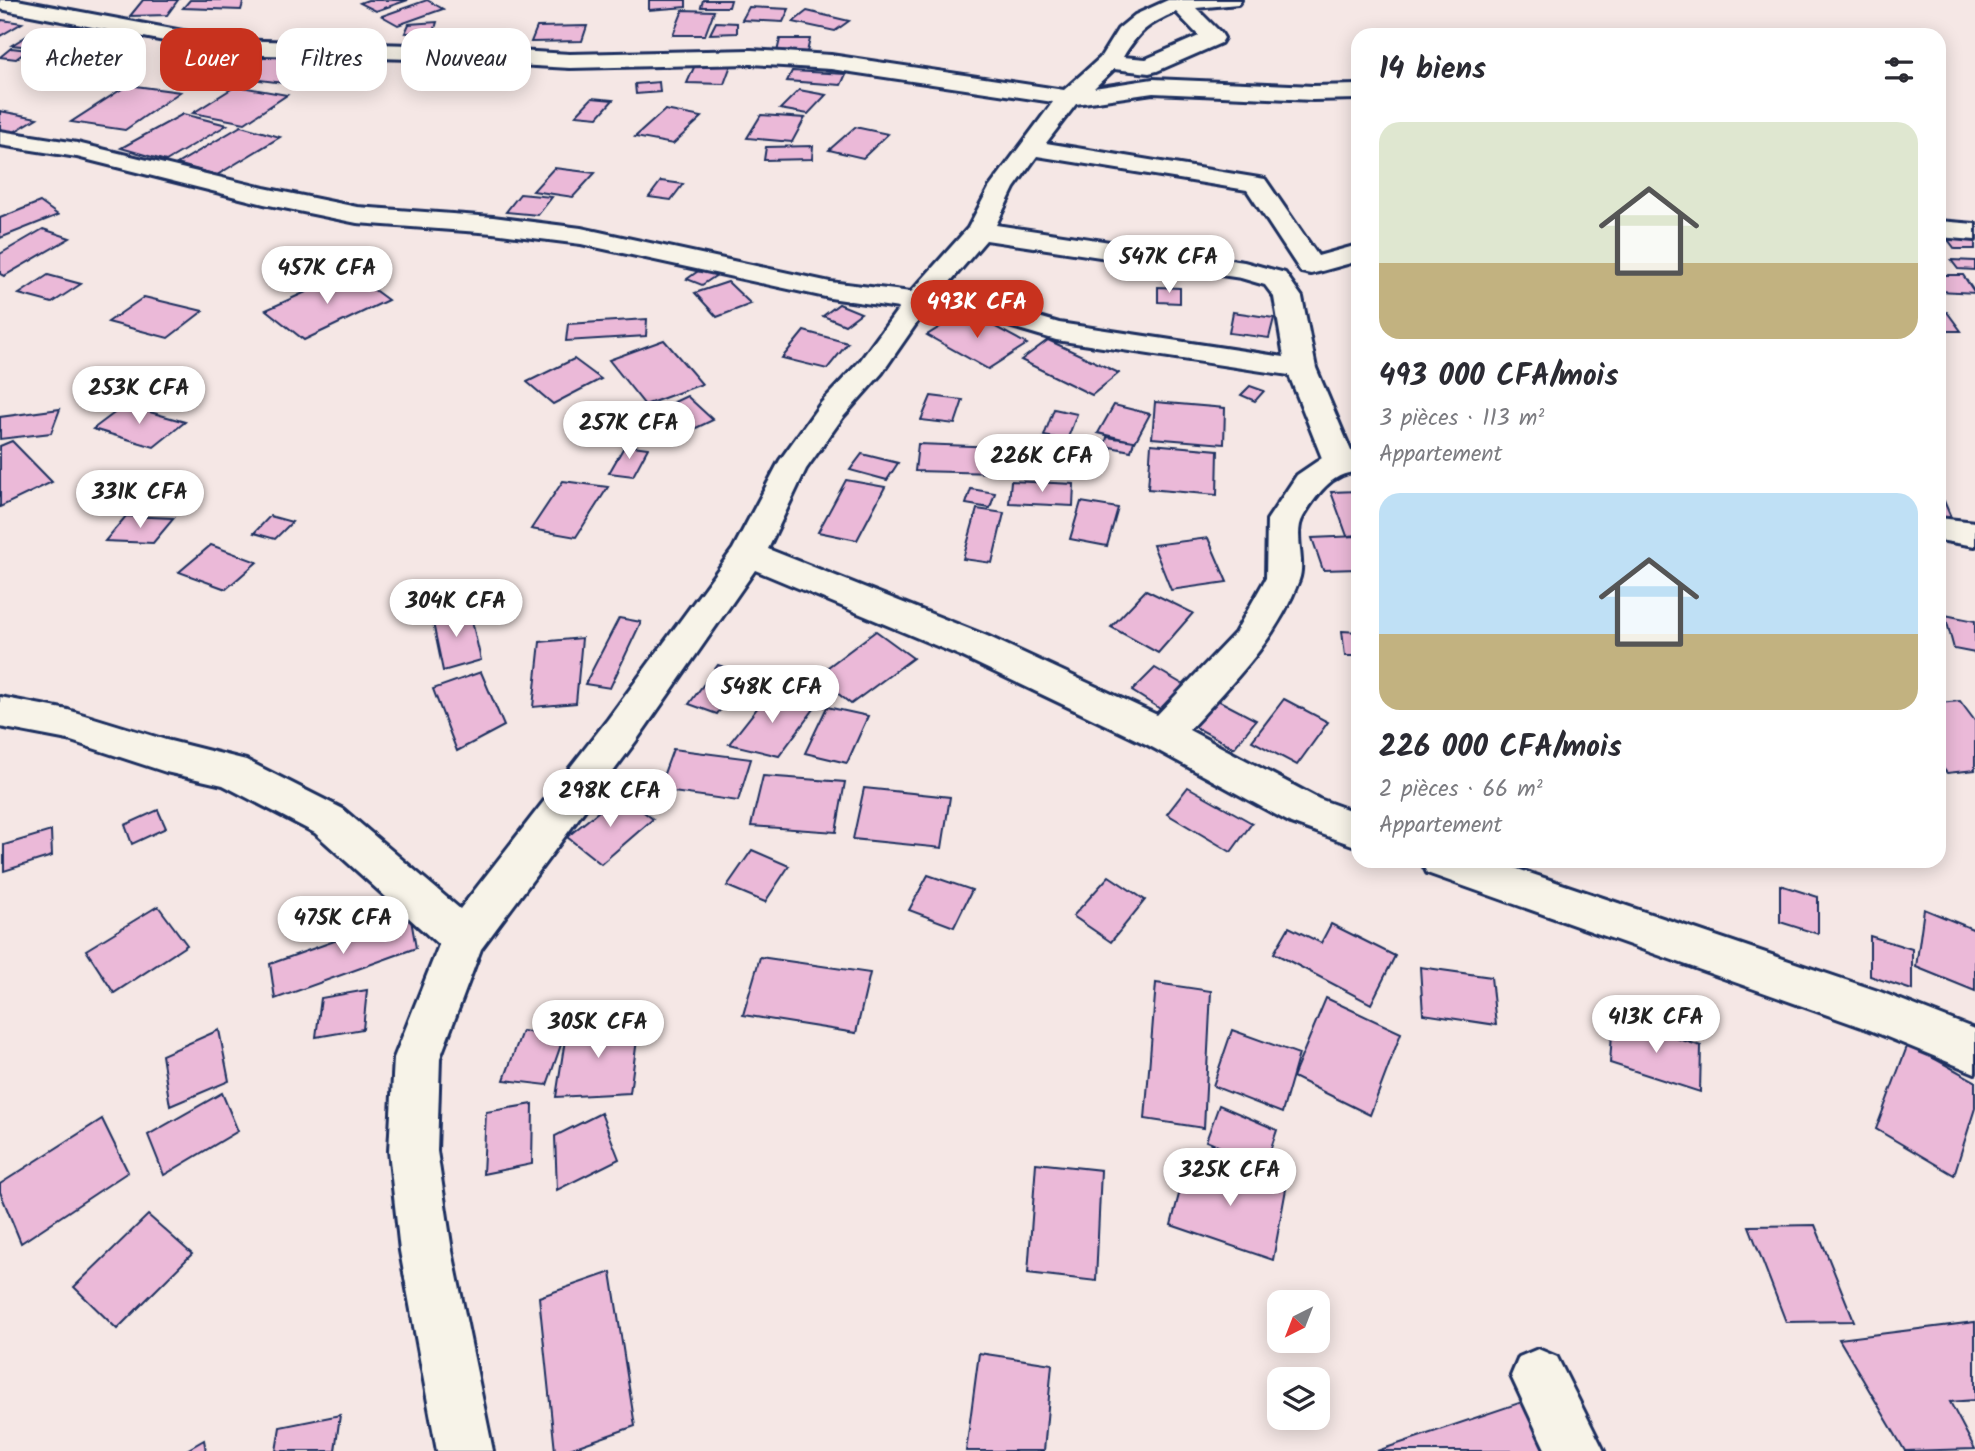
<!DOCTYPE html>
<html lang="fr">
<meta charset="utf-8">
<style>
:root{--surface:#fff;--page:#f2f2f3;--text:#2b2b33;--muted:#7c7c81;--accent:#c8321e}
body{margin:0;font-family:Kalam,sans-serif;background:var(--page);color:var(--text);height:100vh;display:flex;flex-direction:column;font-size:26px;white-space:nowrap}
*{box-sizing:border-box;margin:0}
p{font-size:23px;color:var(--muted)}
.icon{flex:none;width:38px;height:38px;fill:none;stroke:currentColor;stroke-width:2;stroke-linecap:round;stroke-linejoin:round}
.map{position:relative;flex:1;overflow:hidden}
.panel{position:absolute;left:1351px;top:28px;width:595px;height:840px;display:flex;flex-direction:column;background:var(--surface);border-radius:21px;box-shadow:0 4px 18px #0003}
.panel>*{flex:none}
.hud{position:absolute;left:21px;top:28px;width:665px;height:63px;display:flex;gap:14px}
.needle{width:46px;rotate:222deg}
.fabs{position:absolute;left:1267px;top:1290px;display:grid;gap:14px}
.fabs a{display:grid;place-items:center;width:63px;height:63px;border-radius:14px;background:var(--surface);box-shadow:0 4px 18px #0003;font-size:35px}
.price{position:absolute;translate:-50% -60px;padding:0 16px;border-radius:24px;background:#fff;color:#222;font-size:23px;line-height:46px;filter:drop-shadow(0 2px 4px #0008)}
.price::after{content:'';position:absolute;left:50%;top:42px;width:21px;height:16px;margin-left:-10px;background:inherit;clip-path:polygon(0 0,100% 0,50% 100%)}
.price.active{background:var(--accent);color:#fff}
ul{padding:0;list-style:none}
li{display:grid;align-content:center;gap:14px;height:371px;padding:0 28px}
li span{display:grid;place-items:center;height:217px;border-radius:21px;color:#555}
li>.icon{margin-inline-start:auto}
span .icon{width:126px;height:126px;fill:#fffc;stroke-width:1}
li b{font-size:30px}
h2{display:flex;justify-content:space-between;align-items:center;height:84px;padding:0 28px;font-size:30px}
.tag{padding:0 24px;border-radius:21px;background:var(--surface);box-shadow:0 4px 18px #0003;font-size:24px;line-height:63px}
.tag.active{background:var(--accent);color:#fff}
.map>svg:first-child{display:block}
</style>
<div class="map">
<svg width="1975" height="1451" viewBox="0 0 1975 1451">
<rect width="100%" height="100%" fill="#f5e7e5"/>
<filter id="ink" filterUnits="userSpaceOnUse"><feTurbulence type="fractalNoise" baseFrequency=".0143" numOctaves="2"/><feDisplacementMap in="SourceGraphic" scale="14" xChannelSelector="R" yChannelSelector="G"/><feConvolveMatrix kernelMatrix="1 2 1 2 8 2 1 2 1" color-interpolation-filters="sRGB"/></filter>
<g filter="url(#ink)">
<!-- building -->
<g fill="#ebb9d8" stroke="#1b2f5e" stroke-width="2">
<path d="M143 0H178L167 15 130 16Z"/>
<path d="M190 0H244L241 10 183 8Z"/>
<path d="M368 0H408L376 11 360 3Z"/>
<path d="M427 0 443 9 398 25 382 16Z"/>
<path d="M649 0H686V7L649 10Z"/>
<path d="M703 0H731L729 7H701Z"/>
<path d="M749 7 789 9 783 22 742 20Z"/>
<path d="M683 10 714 11 705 35H673Z"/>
<path d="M807 11 849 21 835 31 793 22Z"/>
<path d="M2 20 22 23 0 36V22Z"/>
<path d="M437 22 434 32 405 33 409 24Z"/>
<path d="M716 22 737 23V33L710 34Z"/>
<path d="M587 26 582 41 531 42 537 27Z"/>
<path d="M30 34 58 37 41 48 12 45Z"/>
<path d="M780 39H810L807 52H777Z"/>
<path d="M11 48 28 50 16 59 0 57Z"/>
<path d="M270 52 339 60 307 86 236 77Z"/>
<path d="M695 65H731L724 84 687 83Z"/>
<path d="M792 71 846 74 841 85 787 81Z"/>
<path d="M659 82 660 92 636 94 635 84Z"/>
<path d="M128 85 180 92 125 130 71 122Z"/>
<path d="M236 86 287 95 245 123 193 113Z"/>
<path d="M799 90 826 95 808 114 780 109Z"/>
<path d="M592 98 613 100 598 117 576 115Z"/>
<path d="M665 110 702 117 673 144 635 137Z"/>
<path d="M0 111 37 118 9 135 0 133Z"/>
<path d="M183 114 227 125 166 161 121 148Z"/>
<path d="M761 115 805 118 792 142 747 138Z"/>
<path d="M241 126 280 137 217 175 177 164Z"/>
<path d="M855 127 888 134 863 158 829 150Z"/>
<path d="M813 146 812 159 764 160 766 147Z"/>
<path d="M554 168 595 173 573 197 533 191Z"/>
<path d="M661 181 683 184 671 200 649 197Z"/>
<path d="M520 194 552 197 538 215 506 212Z"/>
<path d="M40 202 58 215 0 238V218Z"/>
<path d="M43 229 70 238 4 276 0 274V254Z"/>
<path d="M1946 237 1975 238V249H1955Z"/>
<path d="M1951 260 1975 261V270L1958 269Z"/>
<path d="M701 269 717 275 702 285 687 279Z"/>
<path d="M350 272 388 300 304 340 266 310Z"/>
<path d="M48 275 81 284 52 303 19 294Z"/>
<path d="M1939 275H1963L1975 293 1939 291Z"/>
<path d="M728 282 751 304 717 317 695 293Z"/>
<path d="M1158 287 1180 288V303L1158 302Z"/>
<path d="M144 297 203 311 168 338 108 322Z"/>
<path d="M839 304 861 313 845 325 823 316Z"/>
<path d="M966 311 1027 344 988 369 927 335Z"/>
<path d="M1233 312 1274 318 1269 338 1229 333Z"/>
<path d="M1939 312H1947L1961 331H1939Z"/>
<path d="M647 319 646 336 566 341 568 324Z"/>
<path d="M804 331 848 343 827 369 782 358Z"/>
<path d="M664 340 702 384 645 405 609 360Z"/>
<path d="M1048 340 1119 373 1092 395 1021 360Z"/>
<path d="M574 359 601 379 553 404 527 382Z"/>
<path d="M1250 386 1264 391 1255 401 1241 395Z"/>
<path d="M687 396 713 420 679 436 653 412Z"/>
<path d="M931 396 963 400 955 424 921 420Z"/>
<path d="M1155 402 1225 408 1224 444 1152 438Z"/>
<path d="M125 405 185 422 154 447 93 429Z"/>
<path d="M1114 405 1150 414 1135 442 1098 433Z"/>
<path d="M60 409 51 433 0 439V417Z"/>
<path d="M1054 409 1077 414 1067 440 1044 436Z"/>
<path d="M1107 437 1134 441 1131 451 1105 446Z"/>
<path d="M12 441 52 482 0 507V446Z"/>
<path d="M1025 441 1071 448 1064 471 1018 464Z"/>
<path d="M918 444 998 447 997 473 915 471Z"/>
<path d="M1151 444 1218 450 1217 495 1148 489Z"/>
<path d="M625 445 648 448 633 476 609 473Z"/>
<path d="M862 454 898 463 887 480 850 470Z"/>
<path d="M846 480 885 487 857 540 818 532Z"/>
<path d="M563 481 608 487 576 537 531 529Z"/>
<path d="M1011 481 1074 484 1073 506 1009 503Z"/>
<path d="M971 489 995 493 990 508 966 504Z"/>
<path d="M1358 491V535L1347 536 1331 492Z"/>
<path d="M1939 500 1944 501 1953 522 1939 520Z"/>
<path d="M1081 502 1118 508 1107 546 1070 539Z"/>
<path d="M977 509 1004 513 992 563 963 559Z"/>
<path d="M126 516 174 518 153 543 105 541Z"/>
<path d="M270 516 292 522 275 539 254 533Z"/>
<path d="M1358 536V569L1323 570 1312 538Z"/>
<path d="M1208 538 1227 582 1171 590 1153 545Z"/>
<path d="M211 545 257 562 226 589 179 572Z"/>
<path d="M1146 590 1193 613 1158 653 1111 627Z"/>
<path d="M469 608 481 660 443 671 432 618Z"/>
<path d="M1945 615 1975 621V653L1954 649Z"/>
<path d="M619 618 641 622 610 688 585 684Z"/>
<path d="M876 631 913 658 851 704 816 676Z"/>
<path d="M1342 631 1358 632V656H1345Z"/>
<path d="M582 638 576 703 533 707 540 642Z"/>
<path d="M718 665 746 675 717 714 689 704Z"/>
<path d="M1155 668 1189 688 1165 712 1132 691Z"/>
<path d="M481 672 504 726 457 751 433 689Z"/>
<path d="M770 692 814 709 779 756 729 744Z"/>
<path d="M1208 695 1256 720 1234 748 1186 722Z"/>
<path d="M1284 699 1328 722 1297 765 1252 741Z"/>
<path d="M1960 701 1975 721V770L1947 773 1939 763V703Z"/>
<path d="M827 707 868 716 847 763 805 753Z"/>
<path d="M673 749 751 759 738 801 658 790Z"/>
<path d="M763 776 845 782 836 832 751 826Z"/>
<path d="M1188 787 1252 823 1231 852 1167 814Z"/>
<path d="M864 788 950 797 942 848 853 839Z"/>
<path d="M620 794 653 819 601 864 567 837Z"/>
<path d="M158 810 166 828 132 844 125 825Z"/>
<path d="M51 831 52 856 4 871V845Z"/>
<path d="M752 850 789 866 765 902 727 886Z"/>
<path d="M928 875 972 890 954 927 909 910Z"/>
<path d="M1109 876 1145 900 1111 942 1073 916Z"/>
<path d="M1780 885 1818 897V934L1780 922Z"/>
<path d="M158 906 187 945 114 993 86 950Z"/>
<path d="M1924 909 1975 930V991L1916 967Z"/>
<path d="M410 914 416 948 275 999 270 964Z"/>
<path d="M1331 924 1395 956 1371 1004 1274 953 1289 927 1321 943Z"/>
<path d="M1870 936 1912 949V990L1870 976Z"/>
<path d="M760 957 870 973 856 1033 743 1015Z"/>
<path d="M1420 967 1491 977 1496 1025 1423 1014Z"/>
<path d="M1156 983 1211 991 1204 1128 1145 1119Z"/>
<path d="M367 990 363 1029 316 1037 321 998Z"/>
<path d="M1326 998 1401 1033 1370 1115 1293 1077Z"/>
<path d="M1613 1018 1701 1046 1700 1092 1610 1063Z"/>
<path d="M639 1024 630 1093 556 1097 567 1027Z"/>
<path d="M219 1030 229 1081 170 1106 162 1055Z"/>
<path d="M1232 1030 1299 1054 1282 1113 1213 1086Z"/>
<path d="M522 1031 564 1036 547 1085 504 1080Z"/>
<path d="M1908 1044 1975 1081V1108L1954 1175 1876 1129Z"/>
<path d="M222 1093 238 1131 164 1175 148 1135Z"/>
<path d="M533 1104 532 1164 483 1174 486 1112Z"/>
<path d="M1219 1105 1277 1130 1265 1166 1206 1141Z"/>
<path d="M601 1113 619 1159 557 1190 555 1136Z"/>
<path d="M102 1119 128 1172 21 1243 0 1192V1184Z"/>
<path d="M1189 1156 1286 1189 1273 1260 1171 1225Z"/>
<path d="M1036 1163 1101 1170 1096 1281 1028 1273Z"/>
<path d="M148 1215 192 1254 117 1329 74 1287Z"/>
<path d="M1815 1225 1854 1321 1786 1322 1749 1226Z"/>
<path d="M611 1272 635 1426 564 1451H555L539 1297Z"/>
<path d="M1975 1322V1400L1950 1402 1975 1449 1905 1451 1839 1339Z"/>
<path d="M979 1353 1052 1364 1044 1451H966Z"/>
<path d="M1537 1397 1558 1451H1377Z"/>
<path d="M340 1415 335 1451H276L280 1427Z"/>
<path d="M204 1440 206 1451H185Z"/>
</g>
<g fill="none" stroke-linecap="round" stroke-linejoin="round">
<defs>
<g id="minor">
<path d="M0 0H17L231 40 412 45 570 54 751 50 831 55 1064 90 1100 58 1118 29 1135 15 1168 0H1241L1238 4 1196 8 1221 33 1224 38 1221 43 1157 71 1149 73 1114 69 1094 88 1153 79 1313 86 1358 85V99L1313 100 1153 93 1076 104 1046 143 1265 179 1318 256 1358 245V261L1311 274 1301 272 1247 190 1037 156 1014 188 996 225 1244 262 1285 273 1302 297 1316 368 1351 451 1358 452V472C1332 471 1315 497 1303 517 1293 534 1306 561 1299 580 1277 640 1231 684 1189 730L1319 799 1358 813V847L1291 823 1148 745 961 656 755 570 636 741 481 949 440 1058 437 1151 452 1251 493 1451H437L400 1251 389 1151 394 1058 439 945 315 833 223 785 166 772 68 740 0 727V697L68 710 166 740 246 760 343 809 460 909 608 719 733 549 780 460 821 403 860 361 899 308 830 298 581 244 493 233 357 223 264 204 77 157 0 145V131L77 143 264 188 357 207 493 217 581 228 830 282 911 292 968 228 989 188 1053 102 831 69 751 64 570 68 412 59 231 54 0 9ZM1176 12 1199 36 1146 59 1123 57C1139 31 1148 24 1176 12ZM986 240 1241 278 1265 285 1274 297 1284 357 1059 323 988 302 938 296ZM925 311 985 319 1056 340 1289 375 1322 458 1297 475 1267 520 1266 578 1235 633 1157 715 987 636 768 549 806 469 843 417 882 373Z"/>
<path d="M1939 221 1975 224V240L1939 237Z"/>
<path d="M1939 518 1975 522V546L1939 540Z"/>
<path d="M1421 861H1494L1878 991 1975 1029V1073L1870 1030 1427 873Z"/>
<path d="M1538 1349 1557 1357 1604 1451H1546L1511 1376 1519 1357Z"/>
</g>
</defs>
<!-- minor casing -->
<use href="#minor" stroke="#1b2f5e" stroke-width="6"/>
<!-- minor -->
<use href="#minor" fill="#f7f3e8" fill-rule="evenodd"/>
</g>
</g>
</svg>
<div class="fabs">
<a><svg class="needle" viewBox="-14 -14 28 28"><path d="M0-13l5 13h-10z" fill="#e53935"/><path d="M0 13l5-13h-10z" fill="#7c7c81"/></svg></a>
<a><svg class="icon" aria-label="layers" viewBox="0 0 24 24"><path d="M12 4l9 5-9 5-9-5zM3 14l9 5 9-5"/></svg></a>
</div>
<b class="price" style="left:1169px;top:295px">547K CFA</b>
<b class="price" style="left:327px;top:306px">457K CFA</b>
<b class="price active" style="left:977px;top:340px">493K CFA</b>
<b class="price" style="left:139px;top:426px">253K CFA</b>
<b class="price" style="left:629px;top:461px">257K CFA</b>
<b class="price" style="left:1042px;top:494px">226K CFA</b>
<b class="price" style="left:140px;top:530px">331K CFA</b>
<b class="price" style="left:456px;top:639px">304K CFA</b>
<b class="price" style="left:772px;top:725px">548K CFA</b>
<b class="price" style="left:610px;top:829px">298K CFA</b>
<b class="price" style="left:343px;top:956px">475K CFA</b>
<b class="price" style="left:1656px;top:1055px">413K CFA</b>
<b class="price" style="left:598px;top:1060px">305K CFA</b>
<b class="price" style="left:1230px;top:1208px">325K CFA</b>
<div class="hud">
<a class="tag">Acheter</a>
<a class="tag active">Louer</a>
<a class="tag">Filtres</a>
<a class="tag">Nouveau</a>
</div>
<section class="panel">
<h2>14 biens<svg class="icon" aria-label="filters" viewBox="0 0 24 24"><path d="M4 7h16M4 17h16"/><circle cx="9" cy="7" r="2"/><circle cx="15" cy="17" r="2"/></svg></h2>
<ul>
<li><span style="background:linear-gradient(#dfe7d0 65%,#c2b280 0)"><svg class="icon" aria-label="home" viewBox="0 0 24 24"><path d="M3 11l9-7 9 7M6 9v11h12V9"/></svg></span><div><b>493 000 CFA/mois</b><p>3 pièces · 113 m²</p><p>Appartement</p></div></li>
<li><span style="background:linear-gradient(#bfe0f5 65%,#c2b280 0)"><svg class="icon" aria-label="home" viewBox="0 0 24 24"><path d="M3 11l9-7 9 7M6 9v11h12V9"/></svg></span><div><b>226 000 CFA/mois</b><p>2 pièces · 66 m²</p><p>Appartement</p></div></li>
</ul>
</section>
</div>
